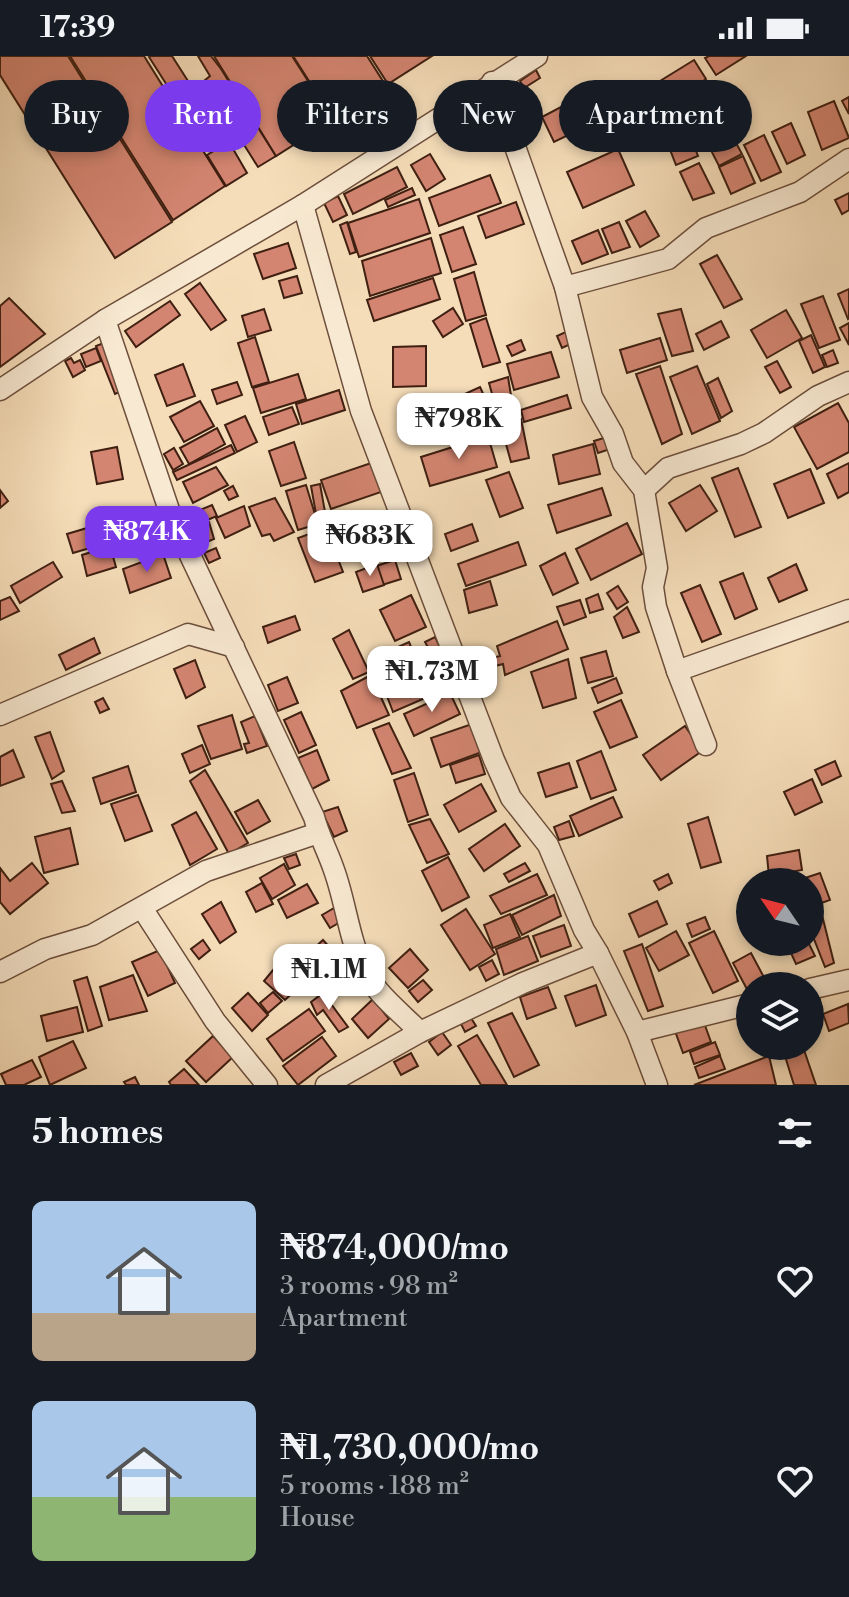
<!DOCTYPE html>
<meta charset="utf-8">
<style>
:root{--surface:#171b24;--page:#242831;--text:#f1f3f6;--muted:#9ea1a6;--accent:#7c3aed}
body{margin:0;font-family:"Libre Bodoni",serif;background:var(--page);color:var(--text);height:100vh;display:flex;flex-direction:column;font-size:30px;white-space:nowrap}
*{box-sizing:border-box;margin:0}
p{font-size:26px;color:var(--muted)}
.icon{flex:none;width:44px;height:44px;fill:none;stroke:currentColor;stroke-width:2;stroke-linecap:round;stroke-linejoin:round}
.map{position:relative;height:1029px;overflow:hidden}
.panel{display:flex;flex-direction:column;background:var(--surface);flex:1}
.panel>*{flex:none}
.top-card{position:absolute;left:24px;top:24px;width:802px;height:72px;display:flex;gap:16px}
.needle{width:52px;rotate:305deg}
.buttons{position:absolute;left:736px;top:812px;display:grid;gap:16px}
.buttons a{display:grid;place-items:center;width:88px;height:88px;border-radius:50%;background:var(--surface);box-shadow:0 4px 12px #0003;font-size:40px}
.price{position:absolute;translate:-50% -68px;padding:0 18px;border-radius:16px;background:#fff;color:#222;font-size:26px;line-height:52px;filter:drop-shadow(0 2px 4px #0008)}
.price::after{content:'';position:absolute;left:50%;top:48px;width:24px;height:18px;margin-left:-12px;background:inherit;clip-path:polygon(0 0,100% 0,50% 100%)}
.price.on{background:var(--accent);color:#fff}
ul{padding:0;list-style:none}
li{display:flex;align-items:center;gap:24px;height:200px;padding:0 32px}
li span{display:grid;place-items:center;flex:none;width:224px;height:160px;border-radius:12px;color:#555}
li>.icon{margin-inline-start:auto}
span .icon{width:96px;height:96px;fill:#fffc;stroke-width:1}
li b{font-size:34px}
h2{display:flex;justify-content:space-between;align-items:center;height:96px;padding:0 32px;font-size:34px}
.tag{padding:0 28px;border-radius:36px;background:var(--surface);box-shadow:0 4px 12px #0003;font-size:28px;line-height:72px}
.tag.on{background:var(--accent);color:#fff}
.status{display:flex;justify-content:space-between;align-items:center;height:56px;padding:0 40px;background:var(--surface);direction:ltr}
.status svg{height:22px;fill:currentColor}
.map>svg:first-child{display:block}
</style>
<div class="status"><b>17:39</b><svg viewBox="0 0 49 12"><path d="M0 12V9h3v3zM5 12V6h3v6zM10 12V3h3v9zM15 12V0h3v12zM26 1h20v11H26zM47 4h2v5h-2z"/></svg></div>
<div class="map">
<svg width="849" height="1029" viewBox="0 0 849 1029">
<rect width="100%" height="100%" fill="#f5ddb9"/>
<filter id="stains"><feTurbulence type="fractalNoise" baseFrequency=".0025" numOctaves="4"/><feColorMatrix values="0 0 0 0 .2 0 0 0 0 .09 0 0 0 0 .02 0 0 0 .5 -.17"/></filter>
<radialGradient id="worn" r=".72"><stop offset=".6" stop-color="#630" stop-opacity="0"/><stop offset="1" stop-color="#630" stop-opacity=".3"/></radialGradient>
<!-- building -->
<g fill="#d38571" stroke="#3f1f11" stroke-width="2">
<path d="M0 0H68L172 166 115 202 0 19Z"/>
<path d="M70 0H144L225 130 173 164Z"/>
<path d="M151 0H172L202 47 195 52 218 89 209 95 149 1Z"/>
<path d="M198 0H211L221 13 276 100 258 111 204 25 210 20Z"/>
<path d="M214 0H292L333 64 276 100Z"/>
<path d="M293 0H367L386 30 334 64Z"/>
<path d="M370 0H432L388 28Z"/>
<path d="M709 0H746L716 19 705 2Z"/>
<path d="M694 4 706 23 673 45 660 25Z"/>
<path d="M536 14 540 22 524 32 520 25Z"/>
<path d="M849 41V58L842 45Z"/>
<path d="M576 43 589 69 554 86 542 61Z"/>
<path d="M834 45 849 82 822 94 808 56Z"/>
<path d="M719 55 742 98 719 110 696 65Z"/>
<path d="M682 59 698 100 676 109 660 68Z"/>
<path d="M791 67 805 99 787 108 772 76Z"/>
<path d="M764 79 781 116 761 125 744 89Z"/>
<path d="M229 86 247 117 226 130 207 99Z"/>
<path d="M618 93 634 129 583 152 567 116Z"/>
<path d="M430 98 445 123 426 135 411 109Z"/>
<path d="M743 100 755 127 731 138 719 111Z"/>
<path d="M699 107 714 137 693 144 680 116Z"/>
<path d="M397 111 407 131 353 158 344 138Z"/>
<path d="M490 119 501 147 439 170 429 142Z"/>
<path d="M412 132 415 139 388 151 385 144Z"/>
<path d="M849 137V154L842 158 835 144Z"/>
<path d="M338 140 347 159 333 166 324 147Z"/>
<path d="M419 143 430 177 359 201 348 167Z"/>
<path d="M516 146 524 168 486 182 478 160Z"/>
<path d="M645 155 659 180 640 191 626 165Z"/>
<path d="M347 166 356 196 350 198 340 169Z"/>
<path d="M619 166 630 191 612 197 602 173Z"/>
<path d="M463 171 476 208 452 216 440 179Z"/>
<path d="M598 174 608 198 582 208 572 185Z"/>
<path d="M431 182 441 217 370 240 362 205Z"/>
<path d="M288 187 296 212 263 223 254 198Z"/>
<path d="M717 199 742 243 724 252 700 208Z"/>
<path d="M474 216 486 259 466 265 454 223Z"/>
<path d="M297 220 302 237 284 242 279 225Z"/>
<path d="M433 222 440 243 374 265 367 244Z"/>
<path d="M200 227 226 264 211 274 185 238Z"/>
<path d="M849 233V262L848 263 838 238Z"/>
<path d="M823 240 840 284 819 292 801 248Z"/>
<path d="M9 242 45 278 0 311V250Z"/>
<path d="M170 245 180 259 136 291 125 275Z"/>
<path d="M453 252 463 268 443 281 433 265Z"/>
<path d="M264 253 271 274 248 281 242 260Z"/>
<path d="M681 253 693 295 672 300 658 258Z"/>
<path d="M786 254 802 282 767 302 751 274Z"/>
<path d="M486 262 500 306 483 311 470 268Z"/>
<path d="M721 265 729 281 704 294 696 278Z"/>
<path d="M849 267V289L840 272Z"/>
<path d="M570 274 575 286 562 292 557 280Z"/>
<path d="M811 279 825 311 813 317 799 285Z"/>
<path d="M255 281 269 326 252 331 238 287Z"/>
<path d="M660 282 667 304 627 317 620 294Z"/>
<path d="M521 284 525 294 512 300 507 290Z"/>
<path d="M106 286 124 334 115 338 96 290Z"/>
<path d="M426 290V330L393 331V291Z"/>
<path d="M96 292 101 305 86 311 81 298Z"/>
<path d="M833 294 838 307 827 311 822 299Z"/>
<path d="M551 296 559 321 514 334 507 308Z"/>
<path d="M71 302 74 307 80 304 85 314 73 321 65 305Z"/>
<path d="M777 305 791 331 780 337 765 311Z"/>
<path d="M183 308 195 340 167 350 155 319Z"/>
<path d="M660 310 682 378 662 388 636 318Z"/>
<path d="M697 310 720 365 692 378 670 321Z"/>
<path d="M298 318 306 343 261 357 253 332Z"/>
<path d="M508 321 515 364 521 363 529 402 511 406 489 327Z"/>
<path d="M718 322 732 355 721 362 707 328Z"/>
<path d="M237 326 242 339 217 348 212 334Z"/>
<path d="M480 331 492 357 459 372 447 346Z"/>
<path d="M339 334 345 354 302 368 296 348Z"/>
<path d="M567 339 571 352 524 366 521 354Z"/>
<path d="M200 345 214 370 184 386 170 361Z"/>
<path d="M838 347 849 367V396L817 413 794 371Z"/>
<path d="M292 351 299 368 269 379 263 361Z"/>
<path d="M245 360 257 386 237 396 225 369Z"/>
<path d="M217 372 225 388 189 408 180 392Z"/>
<path d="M488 380 497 411 430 430 421 401Z"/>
<path d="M607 381 610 393 598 397 594 385Z"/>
<path d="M294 386 306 422 281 430 269 395Z"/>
<path d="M593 388 600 418 559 428 553 399Z"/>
<path d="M231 389 235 397 177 424 173 416Z"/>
<path d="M117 391 123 423 97 428 91 396Z"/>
<path d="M174 392 183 408 173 414 164 398Z"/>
<path d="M374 406 384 435 331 453 321 424Z"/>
<path d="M849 407V436L838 442 827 418Z"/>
<path d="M216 411 228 429 193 447 183 426Z"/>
<path d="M738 412 761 471 735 481 712 422Z"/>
<path d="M810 413 824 447 788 462 774 428Z"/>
<path d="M509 416 523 452 500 461 486 424Z"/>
<path d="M320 428 325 456 316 458 311 430Z"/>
<path d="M306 429 318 468 298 474 286 435Z"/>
<path d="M700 429 717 455 686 475 669 447Z"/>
<path d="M233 430 238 440 229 444 224 435Z"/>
<path d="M602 432 611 459 557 477 548 449Z"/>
<path d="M0 434 8 445 0 452Z"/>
<path d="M275 442 294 476 274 485 270 478 262 480 249 451Z"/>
<path d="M212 449 217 460 205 465 200 454Z"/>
<path d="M244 450 250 470 225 482 216 462Z"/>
<path d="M154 452 161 471 73 497 67 478Z"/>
<path d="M209 466 214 483 200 489 194 471Z"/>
<path d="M627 467 642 498 591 524 576 493Z"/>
<path d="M472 468 478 485 451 495 445 478Z"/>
<path d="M326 472 343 516 315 526 298 482Z"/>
<path d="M518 486 526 509 466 530 458 508Z"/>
<path d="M110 490 116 511 87 520 82 499Z"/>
<path d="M216 492 220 502 209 507 204 497Z"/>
<path d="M565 497 578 527 553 539 540 510Z"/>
<path d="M163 498 171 522 130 537 123 513Z"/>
<path d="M395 504 401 523 363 535 357 516Z"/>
<path d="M53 506 62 521 20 547 11 530Z"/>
<path d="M377 508 384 529 363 536 356 516Z"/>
<path d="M796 508 807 534 779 546 768 522Z"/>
<path d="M743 517 757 553 735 563 720 526Z"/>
<path d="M490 525 497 549 469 557 464 534Z"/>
<path d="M700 529 721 578 702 586 681 537Z"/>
<path d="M618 530 628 546 617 553 607 537Z"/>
<path d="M598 538 603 553 590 557 586 543Z"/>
<path d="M411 539 426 571 395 585 380 554Z"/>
<path d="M10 541 19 555 0 564V545Z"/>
<path d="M580 544 586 561 564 569 557 551Z"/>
<path d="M627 551 639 576 623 582 614 561Z"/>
<path d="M295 560 300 574 268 587 263 571Z"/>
<path d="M557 565 568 593 505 619 503 608 495 610 492 602 500 600 497 590Z"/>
<path d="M349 574 369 616 353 623 333 583Z"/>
<path d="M435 581 440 591 430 595 425 586Z"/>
<path d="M94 582 100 597 66 614 59 599Z"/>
<path d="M409 586 418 608 380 625 371 603Z"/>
<path d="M606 595 613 620 588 627 581 602Z"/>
<path d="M568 603 576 642 543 652 531 616Z"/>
<path d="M195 604 205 631 186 642 174 613Z"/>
<path d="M421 618 430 640 393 656 384 632Z"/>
<path d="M371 619 389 659 357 672 341 635Z"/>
<path d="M287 621 298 647 278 655 268 629Z"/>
<path d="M616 622 622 637 598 647 592 632Z"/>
<path d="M450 637 460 658 414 680 404 658Z"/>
<path d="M103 642 109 653 100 657 95 646Z"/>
<path d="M621 644 637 681 610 692 594 656Z"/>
<path d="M301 656 316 689 299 697 284 664Z"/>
<path d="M232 659 242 693 211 703 198 670Z"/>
<path d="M255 660 267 690 247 697 244 688 249 687 241 666Z"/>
<path d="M389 667 411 712 392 718 373 673Z"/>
<path d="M472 668 482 696 441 711 431 682Z"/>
<path d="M685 670 702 695 661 724 643 699Z"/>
<path d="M50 676 64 715 52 723 35 681Z"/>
<path d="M202 689 210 708 190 717 182 698Z"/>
<path d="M13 694 24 721 0 730V701Z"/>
<path d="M317 694 329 724 312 733 298 702Z"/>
<path d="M601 695 616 734 591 743 577 705Z"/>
<path d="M479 699 485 718 456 727 450 709Z"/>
<path d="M835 705 841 720 822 729 815 714Z"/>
<path d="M569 707 577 731 546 741 538 717Z"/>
<path d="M128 710 136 736 101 748 93 722Z"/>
<path d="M205 714 248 787 229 798 190 725Z"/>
<path d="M414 717 428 759 408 766 394 724Z"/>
<path d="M812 723 822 746 795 759 784 736Z"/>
<path d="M62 725 75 755 62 757 51 728Z"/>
<path d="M481 728 496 755 459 776 444 749Z"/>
<path d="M138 739 152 775 125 785 111 748Z"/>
<path d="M613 741 622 761 579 780 570 760Z"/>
<path d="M258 744 270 765 247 778 235 756Z"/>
<path d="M338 751 347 775 334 781 322 756Z"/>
<path d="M196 756 217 793 190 809 172 769Z"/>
<path d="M708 761 721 806 701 812 688 768Z"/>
<path d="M430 763 449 798 427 807 409 769Z"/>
<path d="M569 765 574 780 559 784 554 771Z"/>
<path d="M505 768 520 790 484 815 469 793Z"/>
<path d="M70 772 78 808 44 817 35 781Z"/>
<path d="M799 794 802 814 769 820 767 800Z"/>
<path d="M296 798 300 809 289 813 284 802Z"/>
<path d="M448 801 469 841 442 855 422 815Z"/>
<path d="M32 807 48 827 10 858 0 846V812L10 825Z"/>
<path d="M525 807 530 815 509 826 504 818Z"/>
<path d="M284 808 295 829 272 843 260 822Z"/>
<path d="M820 817 830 844 810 851V826H793Z"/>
<path d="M537 818 547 839 501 858 490 840Z"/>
<path d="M668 818 672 827 659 834 654 825Z"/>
<path d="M262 827 273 848 256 856 246 836Z"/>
<path d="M307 828 318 847 287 862 278 844Z"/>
<path d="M554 839 561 860 522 879 512 859Z"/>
<path d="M657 845 667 868 639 881 629 858Z"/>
<path d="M221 846 236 876 220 887 202 858Z"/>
<path d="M334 852 342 865 330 872 322 859Z"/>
<path d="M466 853 495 898 470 914 441 869Z"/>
<path d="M821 855 834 907 825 911 810 873V859Z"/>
<path d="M510 858 520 881 493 892 484 869Z"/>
<path d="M705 861 710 873 692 881 687 868Z"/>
<path d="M564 869 571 890 541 901 533 880Z"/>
<path d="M676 875 689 899 659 915 646 892Z"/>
<path d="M714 875 738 925 713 937 689 887Z"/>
<path d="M528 880 538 905 504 919 496 893Z"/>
<path d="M203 884 210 894 199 903 191 893Z"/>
<path d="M323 884 348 912 325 931 300 905Z"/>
<path d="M786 886H808L815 900 796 908Z"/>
<path d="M642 888 663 950 648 955 624 895Z"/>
<path d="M410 893 428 914 408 932 389 912Z"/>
<path d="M160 894 175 927 148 940 132 906Z"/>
<path d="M751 897 767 927 750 930 749 937 733 907Z"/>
<path d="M492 904 499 918 486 925 479 911Z"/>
<path d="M278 908 298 932 285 944 264 925Z"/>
<path d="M133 919 147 955 109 964 100 931Z"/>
<path d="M87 921 102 970 88 975 74 925Z"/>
<path d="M423 924 432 934 418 946 409 935Z"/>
<path d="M596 929 606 959 576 970 565 940Z"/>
<path d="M548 931 556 952 527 963 520 941Z"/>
<path d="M273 936 282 945 268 957 260 947Z"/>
<path d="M248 937 268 959 252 975 232 952Z"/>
<path d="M323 937 348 971 339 976 323 954 317 959 311 946Z"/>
<path d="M819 941 822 952 810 957V945Z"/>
<path d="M373 943 389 963 368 982 352 963Z"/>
<path d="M848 948 849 967 829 975 823 958Z"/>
<path d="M77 951 83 976 47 985 41 960Z"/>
<path d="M309 953 325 975 283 1005 267 983Z"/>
<path d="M512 957 539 1009 514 1021 488 967Z"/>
<path d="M471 962 476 970 465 976 461 968Z"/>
<path d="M703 964 711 986 683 997 675 975Z"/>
<path d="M442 976 451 989 438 999 429 986Z"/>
<path d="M477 979 507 1029H481L458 990Z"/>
<path d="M213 980 233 1001 206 1026 186 1005Z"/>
<path d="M322 981 336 1000 298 1029 283 1010Z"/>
<path d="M73 985 86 1012 50 1029 39 1001Z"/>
<path d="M715 986 720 999 694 1008 690 996Z"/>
<path d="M803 991 816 1029H794L784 997Z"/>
<path d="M411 997 418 1010 401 1019 394 1006Z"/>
<path d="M720 1000 725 1013 699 1022 695 1011Z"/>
<path d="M769 1000 776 1029H694Z"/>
<path d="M32 1004 41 1021 24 1029H6L1 1018Z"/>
<path d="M184 1013 199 1029H171L169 1026Z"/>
<path d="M135 1021 139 1029H126L124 1026Z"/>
</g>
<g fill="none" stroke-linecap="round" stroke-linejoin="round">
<defs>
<g id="street">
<path d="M492 26 565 231 592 341 613 378 623 407 644 434 657 512 653 531 656 551 677 615 706 689"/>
<path d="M303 149 361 355 494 704 511 742 548 789 584 874 598 897 637 976 657 1029"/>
<path d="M565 231 668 203 706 172 800 136 849 103"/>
<path d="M105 264 170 457 314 761C319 780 328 796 334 814 346 847 349 884 365 916 378 939 401 957 420 976"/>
<path d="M0 334 105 264 303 149 537 0"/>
<path d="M644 434 668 412 741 388 764 377 818 340 849 326"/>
<path d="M677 615 849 554"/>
<path d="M0 659 188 578 234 591"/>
<path d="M142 852 215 965 267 1029"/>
<path d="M0 916 45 893 92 879 206 815 318 777"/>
<path d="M810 933 849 924"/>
<path d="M637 976 750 948"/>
<path d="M326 1029 420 976 523 927 598 897"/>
</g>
</defs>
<!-- street casing -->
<use href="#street" stroke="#6c4e3b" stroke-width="23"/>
<!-- street -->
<use href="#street" stroke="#f8e9d2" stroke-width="20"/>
</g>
<rect width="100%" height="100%" filter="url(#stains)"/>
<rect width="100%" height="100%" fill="url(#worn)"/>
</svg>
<div class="buttons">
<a><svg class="needle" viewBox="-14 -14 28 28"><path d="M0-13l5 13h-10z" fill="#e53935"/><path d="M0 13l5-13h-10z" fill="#9ea1a6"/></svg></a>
<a><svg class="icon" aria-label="layers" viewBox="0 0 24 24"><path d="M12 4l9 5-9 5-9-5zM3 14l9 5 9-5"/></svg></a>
</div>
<b class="price" style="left:459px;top:405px">₦798K</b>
<b class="price on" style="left:147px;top:518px">₦874K</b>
<b class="price" style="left:370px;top:522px">₦683K</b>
<b class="price" style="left:432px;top:658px">₦1.73M</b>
<b class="price" style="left:329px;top:956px">₦1.1M</b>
<div class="top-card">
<a class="tag">Buy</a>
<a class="tag on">Rent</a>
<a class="tag">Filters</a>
<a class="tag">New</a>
<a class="tag">Apartment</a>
</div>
</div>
<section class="panel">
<h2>5 homes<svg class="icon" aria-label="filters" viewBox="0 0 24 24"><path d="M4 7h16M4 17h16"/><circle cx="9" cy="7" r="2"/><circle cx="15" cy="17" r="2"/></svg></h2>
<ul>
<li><span style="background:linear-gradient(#a9c7e8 70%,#b9a48a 0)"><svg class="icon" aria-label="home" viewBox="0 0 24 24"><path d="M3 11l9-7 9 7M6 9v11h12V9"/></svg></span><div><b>₦874,000/mo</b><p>3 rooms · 98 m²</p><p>Apartment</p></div><svg class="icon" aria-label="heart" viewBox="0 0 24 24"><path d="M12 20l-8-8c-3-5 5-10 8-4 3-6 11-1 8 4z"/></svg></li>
<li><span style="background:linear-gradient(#a9c7e8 60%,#8fb573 0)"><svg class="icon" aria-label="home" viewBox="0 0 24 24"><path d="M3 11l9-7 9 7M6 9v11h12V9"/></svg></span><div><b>₦1,730,000/mo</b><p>5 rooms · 188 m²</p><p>House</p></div><svg class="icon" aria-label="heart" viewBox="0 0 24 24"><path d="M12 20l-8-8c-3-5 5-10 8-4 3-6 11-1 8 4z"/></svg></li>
</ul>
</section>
